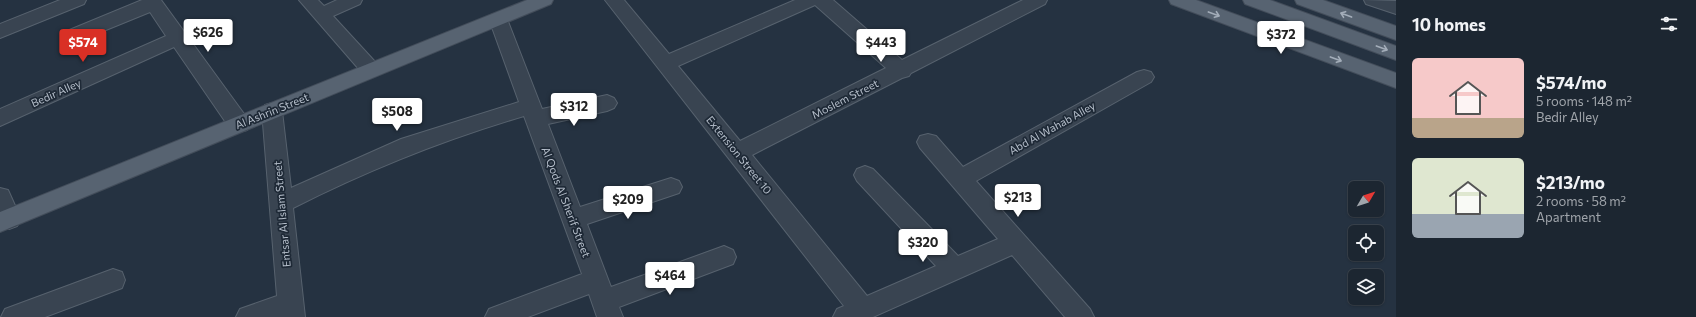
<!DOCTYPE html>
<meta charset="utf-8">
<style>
:root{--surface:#1c2631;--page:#29323d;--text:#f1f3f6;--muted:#a0a5ab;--line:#3a434d;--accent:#d93025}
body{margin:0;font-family:Commissioner,sans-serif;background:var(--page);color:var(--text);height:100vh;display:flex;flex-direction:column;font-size:15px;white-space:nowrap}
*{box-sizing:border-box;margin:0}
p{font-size:13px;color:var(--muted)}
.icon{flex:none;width:22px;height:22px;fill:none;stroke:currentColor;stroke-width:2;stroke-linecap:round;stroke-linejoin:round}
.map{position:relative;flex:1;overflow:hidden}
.panel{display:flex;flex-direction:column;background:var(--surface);width:300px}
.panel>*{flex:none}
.needle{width:26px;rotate:51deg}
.tools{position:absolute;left:1348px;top:181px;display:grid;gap:8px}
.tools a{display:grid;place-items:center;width:36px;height:36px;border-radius:6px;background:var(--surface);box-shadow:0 1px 3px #0004,0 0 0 1px var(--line);font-size:20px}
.price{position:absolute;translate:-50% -34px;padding:0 9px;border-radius:4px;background:#fff;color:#222;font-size:13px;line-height:26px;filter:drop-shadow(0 1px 2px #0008)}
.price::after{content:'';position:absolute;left:50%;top:24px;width:12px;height:9px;margin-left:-6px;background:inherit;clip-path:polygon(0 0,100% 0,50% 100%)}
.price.active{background:var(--accent);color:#fff}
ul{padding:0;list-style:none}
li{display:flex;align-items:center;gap:12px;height:100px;padding:0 16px}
li span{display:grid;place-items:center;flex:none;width:112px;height:80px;border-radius:6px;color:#555}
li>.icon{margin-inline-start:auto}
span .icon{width:48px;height:48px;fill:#fffc;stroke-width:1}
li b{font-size:17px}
h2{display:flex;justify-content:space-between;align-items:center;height:48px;padding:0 16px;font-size:17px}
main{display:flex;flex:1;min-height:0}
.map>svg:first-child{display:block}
</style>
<main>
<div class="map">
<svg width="1396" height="317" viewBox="0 0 1396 317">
<rect width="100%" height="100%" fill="#253241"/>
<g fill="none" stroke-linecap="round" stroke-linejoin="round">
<defs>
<g id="minor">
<path d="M60 0H86L84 4 0 38V24Z"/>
<path d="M142 0H161L247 118 250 124 247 130 239 132 231 130 174 47 0 126V109L166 36 150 12 74 43 67 41 64 36 67 31Z"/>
<path d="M299 0H318L324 6 337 0H362L360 4 333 16 378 65 381 70 378 75 371 77 364 75Z"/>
<path d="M605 0H624L669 54 795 0H833L902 60 1023 0H1047L1045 4 911 73 909 76 902 78 752 155 867 296 936 266 857 181 854 175 857 169 865 166 873 169 958 256 998 239 920 148 917 142 920 136 928 134 936 136 963 167 1137 72 1144 70 1151 72 1154 77 1151 82 976 181 1090 309 1094 317H1065L1012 255 873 317H833L837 309 844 306ZM815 5 886 68 740 141 678 66Z"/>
<path d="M1364 0 1396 1V14L1366 4Z"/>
<path d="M498 13 505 15 507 19 542 109 607 95 614 98 617 103 614 108 607 111 548 124 580 207 671 178 679 181 682 187 679 193 587 224 611 287 724 246 733 250 736 257 733 264 619 307 623 317H597L589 294 528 317H485L489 309 582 274 524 116C443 140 368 170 293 208L305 317H236L240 309 277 296 262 111 265 105 272 103 279 105 282 111 291 188 401 139 519 102 489 19 491 15Z"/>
<path d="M0 188 8 190 21 219 17 226 9 229 0 224Z"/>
<path d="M113 269 122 272 125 280 122 288 45 317H1L5 309Z"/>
</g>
<g id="major">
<path d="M527 0H553L551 4 0 232V212Z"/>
<path d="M1169 0H1196L1396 73V88L1171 4Z"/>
<path d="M1243 0H1270L1396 46V60L1245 4Z"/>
<path d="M1295 0H1323L1396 26V40L1297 4Z"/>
</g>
</defs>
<!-- minor casing -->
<use href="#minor" stroke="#57626e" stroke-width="2"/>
<!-- major casing -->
<use href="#major" stroke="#434d5a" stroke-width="2"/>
<!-- minor -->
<use href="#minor" fill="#394451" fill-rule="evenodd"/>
<!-- major -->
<use href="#major" fill="#576371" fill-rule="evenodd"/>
</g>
<!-- one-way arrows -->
<defs><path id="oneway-shaft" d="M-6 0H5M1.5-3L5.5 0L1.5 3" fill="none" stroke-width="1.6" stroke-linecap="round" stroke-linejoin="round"/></defs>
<g stroke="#a3adb9">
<use href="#oneway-shaft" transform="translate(1214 14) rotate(20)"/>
<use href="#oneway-shaft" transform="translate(1346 15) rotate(-160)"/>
<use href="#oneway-shaft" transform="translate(1382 48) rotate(20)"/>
<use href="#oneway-shaft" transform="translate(1336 59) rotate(20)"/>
</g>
<g text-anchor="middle" stroke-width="3.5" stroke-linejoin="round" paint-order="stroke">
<!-- street labels -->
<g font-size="11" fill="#b6bfcb" stroke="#1e2936">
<text transform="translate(56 93) rotate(-24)" y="4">Bedir Alley</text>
<text transform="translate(845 99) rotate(-27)" y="4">Moslem Street</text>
<text transform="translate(272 111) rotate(-22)" y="4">Al Ashrin Street</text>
<text transform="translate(1052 128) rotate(-29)" y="4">Abd Al Wahab Alley</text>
<text transform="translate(739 155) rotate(51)" y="4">Extension Street 10</text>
<text transform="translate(566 202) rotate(69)" y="4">Al Qods Al Sherif Street</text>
<text transform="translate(282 214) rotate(-95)" y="4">Entsar Al Islam Street</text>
</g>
</g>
</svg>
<div class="tools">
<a><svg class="needle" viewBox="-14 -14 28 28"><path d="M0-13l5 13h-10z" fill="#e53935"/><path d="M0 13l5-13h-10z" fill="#a0a5ab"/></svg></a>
<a><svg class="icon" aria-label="locate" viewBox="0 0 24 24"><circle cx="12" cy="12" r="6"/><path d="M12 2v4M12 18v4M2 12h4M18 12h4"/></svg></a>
<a><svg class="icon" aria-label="layers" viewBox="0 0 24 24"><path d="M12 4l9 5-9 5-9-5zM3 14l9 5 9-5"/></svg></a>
</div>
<b class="price" style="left:208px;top:53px">$626</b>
<b class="price" style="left:1281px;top:55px">$372</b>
<b class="price active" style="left:83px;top:63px">$574</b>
<b class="price" style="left:881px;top:63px">$443</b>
<b class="price" style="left:574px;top:127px">$312</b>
<b class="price" style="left:397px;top:132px">$508</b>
<b class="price" style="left:1018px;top:218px">$213</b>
<b class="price" style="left:628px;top:220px">$209</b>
<b class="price" style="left:923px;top:263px">$320</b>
<b class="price" style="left:670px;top:296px">$464</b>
</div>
<section class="panel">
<h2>10 homes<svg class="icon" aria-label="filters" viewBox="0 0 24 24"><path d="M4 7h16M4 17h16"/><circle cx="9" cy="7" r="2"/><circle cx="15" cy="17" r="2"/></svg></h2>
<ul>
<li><span style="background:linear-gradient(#f6c9c9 75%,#b9a48a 0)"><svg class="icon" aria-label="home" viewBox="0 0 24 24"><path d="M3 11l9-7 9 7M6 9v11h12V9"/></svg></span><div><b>$574/mo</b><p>5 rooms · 148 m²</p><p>Bedir Alley</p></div></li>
<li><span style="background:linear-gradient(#dfe7d0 70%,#9aa5b1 0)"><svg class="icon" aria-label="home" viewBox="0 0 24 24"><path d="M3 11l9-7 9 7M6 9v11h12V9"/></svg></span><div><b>$213/mo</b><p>2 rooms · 58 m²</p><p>Apartment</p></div></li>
</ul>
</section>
</main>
